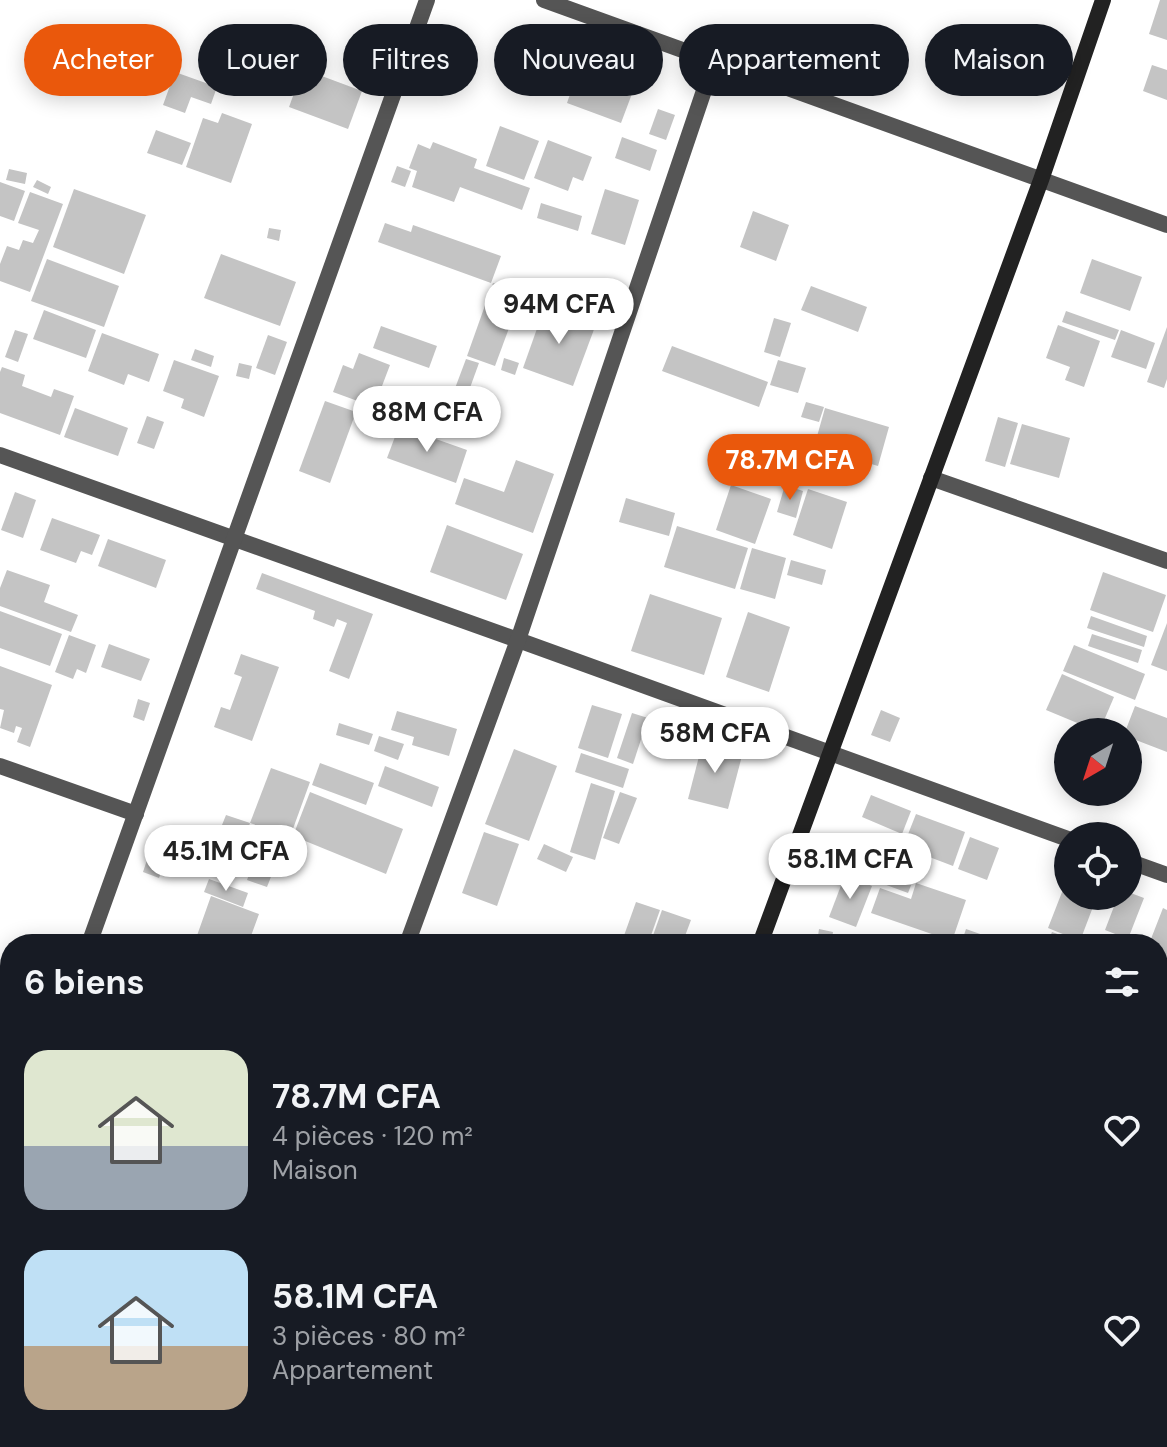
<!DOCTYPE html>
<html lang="fr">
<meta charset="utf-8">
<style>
:root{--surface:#171b24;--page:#242831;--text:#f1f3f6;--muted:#9ea1a6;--accent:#ea580c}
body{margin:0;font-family:"DM Sans",sans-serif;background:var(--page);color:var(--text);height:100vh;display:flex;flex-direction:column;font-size:30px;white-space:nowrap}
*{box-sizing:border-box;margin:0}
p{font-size:26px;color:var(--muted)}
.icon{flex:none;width:44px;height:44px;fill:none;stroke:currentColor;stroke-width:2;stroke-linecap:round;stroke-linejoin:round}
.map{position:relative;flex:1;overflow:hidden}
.sheet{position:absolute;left:0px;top:934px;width:1168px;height:514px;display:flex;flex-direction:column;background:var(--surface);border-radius:32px 32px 0 0;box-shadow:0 4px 20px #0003}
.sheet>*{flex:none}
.guide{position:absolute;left:24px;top:24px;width:1120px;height:72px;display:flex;gap:16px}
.needle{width:52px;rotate:219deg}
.tools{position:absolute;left:1054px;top:718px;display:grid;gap:16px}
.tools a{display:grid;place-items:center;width:88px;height:88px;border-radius:50%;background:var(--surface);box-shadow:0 4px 20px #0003;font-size:40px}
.price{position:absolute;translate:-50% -68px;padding:0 18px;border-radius:28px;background:#fff;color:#222;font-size:26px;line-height:52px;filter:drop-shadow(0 2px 4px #0008)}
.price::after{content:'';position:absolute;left:50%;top:48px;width:24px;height:18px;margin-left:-12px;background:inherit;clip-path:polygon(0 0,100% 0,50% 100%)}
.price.active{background:var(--accent);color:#fff}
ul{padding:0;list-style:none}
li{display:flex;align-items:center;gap:24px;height:200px;padding:0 24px}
li span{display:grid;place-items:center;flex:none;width:224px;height:160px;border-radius:24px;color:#555}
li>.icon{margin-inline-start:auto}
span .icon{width:96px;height:96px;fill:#fffc;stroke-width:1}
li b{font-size:34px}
h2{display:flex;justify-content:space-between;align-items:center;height:96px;padding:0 24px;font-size:34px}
.chip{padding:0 28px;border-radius:36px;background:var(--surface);box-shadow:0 4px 20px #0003;font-size:28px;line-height:72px}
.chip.active{background:var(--accent);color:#fff}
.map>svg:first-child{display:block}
</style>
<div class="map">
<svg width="1167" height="1447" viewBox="0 0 1167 1447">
<rect width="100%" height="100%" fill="#fff"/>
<!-- building -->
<g fill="#c4c4c4">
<path d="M1160 0H1167V40L1149 34Z"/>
<path d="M581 63 636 83 621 123 567 103Z"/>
<path d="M1152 65 1167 70V100L1143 91Z"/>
<path d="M303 69 362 91 348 129 289 107Z"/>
<path d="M175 72 217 87 211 104 191 97 185 113 163 105Z"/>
<path d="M658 109 675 115 666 140 649 134Z"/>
<path d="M222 113 252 124 231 183 186 167 203 118 218 123Z"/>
<path d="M500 126 539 141 524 180 486 166Z"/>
<path d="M156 130 191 143 182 165 147 153Z"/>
<path d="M622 137 657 150 650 171 615 158Z"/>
<path d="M548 140 592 157 583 181 573 177 568 191 534 178Z"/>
<path d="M433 142 477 159 474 168 530 188 522 210 460 187 454 202 412 187 417 171 409 168 418 144 430 149Z"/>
<path d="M397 166 411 171 405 187 391 182Z"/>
<path d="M9 169 27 173 25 184 6 180Z"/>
<path d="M37 180 51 187 48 194 33 187Z"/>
<path d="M0 182 25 191 14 221 0 216Z"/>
<path d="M74 189 146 215 124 274 53 247Z"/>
<path d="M605 189 639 200 625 245 591 234Z"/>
<path d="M30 192 63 204 30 292 0 281V264L7 246 19 250 23 240 33 243 39 230 18 223Z"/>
<path d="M541 203 582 216 578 231 537 218Z"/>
<path d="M753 211 789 225 776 261 740 247Z"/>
<path d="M385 223 411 232 413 225 501 256 491 283 378 242Z"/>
<path d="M269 228 281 230 279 241 267 238Z"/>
<path d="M221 254 296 282 280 326 204 298Z"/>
<path d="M47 259 119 286 104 327 31 301Z"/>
<path d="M1092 259 1142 277 1130 311 1080 293Z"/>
<path d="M493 283 522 293 495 366 467 356Z"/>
<path d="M811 286 867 307 858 332 801 310Z"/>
<path d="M545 306 596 324 573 386 523 368Z"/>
<path d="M44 310 96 330 86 358 33 339Z"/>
<path d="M1066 311 1119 330 1115 340 1062 322Z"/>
<path d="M774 318 791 323 780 357 764 352Z"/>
<path d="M1058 325 1100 341 1084 387 1065 380 1070 367 1046 358Z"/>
<path d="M381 326 437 346 429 368 373 348Z"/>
<path d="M1167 327V379L1164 388 1147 382Z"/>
<path d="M15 330 28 334 18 362 5 357Z"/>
<path d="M1121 330 1155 343 1146 369 1111 357Z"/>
<path d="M102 333 159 354 149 382 128 374 124 385 88 371Z"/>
<path d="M268 335 287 342 275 375 256 368Z"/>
<path d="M672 346 768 382 759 407 662 371Z"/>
<path d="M195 349 214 356 211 367 191 360Z"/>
<path d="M359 353 390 365 374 407 333 392 343 365 353 369Z"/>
<path d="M504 358 519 363 515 375 501 370Z"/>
<path d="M466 359 479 363 467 396 454 391Z"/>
<path d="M174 360 219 376 204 417 181 408 184 399 163 391Z"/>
<path d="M778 360 806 368 798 393 770 385Z"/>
<path d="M239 363 252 366 249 379 236 376Z"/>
<path d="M2 367 25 375 22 386 51 397 54 389 74 396 60 435 0 413V372Z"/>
<path d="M325 401 356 412 330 483 299 471Z"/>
<path d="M806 402 824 407 819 422 801 417Z"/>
<path d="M75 408 128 428 118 456 64 437Z"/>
<path d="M825 408 889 427 878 466 814 447Z"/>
<path d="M147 416 164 422 154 449 137 443Z"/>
<path d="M998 417 1018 423 1005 467 985 461Z"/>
<path d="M1022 424 1070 438 1059 478 1010 464Z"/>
<path d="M399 426 467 450 456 483 387 458Z"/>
<path d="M744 445 757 449 746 482 734 478Z"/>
<path d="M765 449 802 461 797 478 760 466Z"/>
<path d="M516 460 554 474 533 533 455 504 464 478 504 492Z"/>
<path d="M731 485 771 499 755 544 716 530Z"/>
<path d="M785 485 803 491 796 518 777 512Z"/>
<path d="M808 489 847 502 832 549 793 535Z"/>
<path d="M15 492 36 500 23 538 1 530Z"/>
<path d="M626 498 675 513 669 536 619 522Z"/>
<path d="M52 518 100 535 92 555 81 551 76 563 40 550Z"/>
<path d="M447 525 523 554 506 600 430 572Z"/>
<path d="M677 526 748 548 735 589 664 567Z"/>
<path d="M108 539 166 560 156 588 98 566Z"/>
<path d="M752 548 786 558 775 599 740 589Z"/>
<path d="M791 560 826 570 822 585 787 575Z"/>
<path d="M7 570 50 585 44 602 78 615 71 632 0 606V588Z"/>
<path d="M1103 572 1166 595 1153 632 1090 610Z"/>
<path d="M262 573 373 614 349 679 329 671 347 623 337 619 334 627 313 619 315 611 256 589Z"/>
<path d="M650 594 722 618 704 675 631 651Z"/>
<path d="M0 611 62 634 50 666 0 648Z"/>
<path d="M748 612 790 627 769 692 726 677Z"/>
<path d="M1091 616 1147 636 1144 647 1087 628Z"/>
<path d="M1167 623V671L1151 665Z"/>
<path d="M1092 634 1142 650 1138 663 1088 646Z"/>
<path d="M69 635 96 645 86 673 77 669 73 679 55 672Z"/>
<path d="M109 644 150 659 141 681 101 667Z"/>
<path d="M1074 645 1145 674 1135 700 1063 671Z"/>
<path d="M241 654 279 667 252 741 214 727 221 707 230 710 242 677 234 674Z"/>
<path d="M0 666 52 685 30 747 17 742 22 728 16 726 14 733 0 728 4 710 0 709Z"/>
<path d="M1062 674 1114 697 1099 732 1046 710Z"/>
<path d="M138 699 150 703 144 721 133 717Z"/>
<path d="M592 705 622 714 608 758 578 748Z"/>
<path d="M1135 706 1167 718V752L1128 737V732H1125Z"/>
<path d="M881 710 900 718 890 742 871 735Z"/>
<path d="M397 711 457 729 449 756 412 745 414 737 391 730Z"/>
<path d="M632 713 648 718 633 764 617 758Z"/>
<path d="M339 723 373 734 369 745 336 735Z"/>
<path d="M379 736 404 744 398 760 374 751Z"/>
<path d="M703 741 743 752 728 809 688 799Z"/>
<path d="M514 749 557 766 529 841 485 824Z"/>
<path d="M581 753 629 769 623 788 575 772Z"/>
<path d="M320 763 374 783 366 805 312 785Z"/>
<path d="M385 766 439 787 432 807 378 786Z"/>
<path d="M271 768 310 782 290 837 250 823Z"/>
<path d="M591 783 615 791 595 860 570 852Z"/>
<path d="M310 792 403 829 386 874 293 836Z"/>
<path d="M620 792 637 798 619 844 603 838Z"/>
<path d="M871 795 911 811 902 834 862 817Z"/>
<path d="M916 814 965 832 953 866 903 847Z"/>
<path d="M226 815 250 823 243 844 218 835Z"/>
<path d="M484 832 519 844 497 906 462 893Z"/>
<path d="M970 837 999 848 987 880 958 869Z"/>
<path d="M544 844 573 857 566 872 537 859Z"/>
<path d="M852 845 917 870 908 893 843 869Z"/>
<path d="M149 854 165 860 159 878 143 872Z"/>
<path d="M254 861 274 869 267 887 247 880Z"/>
<path d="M845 875 872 886 856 927 829 917Z"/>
<path d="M209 879 248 893 243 907 204 892Z"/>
<path d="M916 883 966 900 952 941 871 913 880 888 911 899Z"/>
<path d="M1064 887 1068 888V896H1088L1096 899 1080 941 1048 928Z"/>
<path d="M1128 892 1144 898 1128 939 1105 930 1118 896H1128Z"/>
<path d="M211 896 259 914 248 944 228 937 226 944H194Z"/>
<path d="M636 902 660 910 648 944H621Z"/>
<path d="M1163 908 1167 910V957L1158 953V944H1149Z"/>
<path d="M662 910 691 920 682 944H650Z"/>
<path d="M819 929 833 932 831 944 817 943Z"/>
<path d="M966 929 1000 941 999 944H961Z"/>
<path d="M1052 932 1069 938 1067 944H1047Z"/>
<path d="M923 935 944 944H919Z"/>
<path d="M0 997 10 1000V1039L0 1036Z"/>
<path d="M1158 1012 1167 1015V1046L1158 1042Z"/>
<path d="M10 1419V1438H56L69 1443 67 1447H0Z"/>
<path d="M140 1438H162L178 1444 177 1447H145L138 1444Z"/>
<path d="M265 1438H353L363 1442 361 1447H262Z"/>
<path d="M764 1438H789L786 1446Z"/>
<path d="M820 1438H903L900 1447H816Z"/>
</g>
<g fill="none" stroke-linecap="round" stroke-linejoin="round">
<!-- street -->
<g stroke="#555" stroke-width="16">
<path d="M544 0 1167 225"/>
<path d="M0 455 518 640 1068 839"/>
<path d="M931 478 1167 561"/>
<path d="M0 766 136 814"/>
<path d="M1128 861 1167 875"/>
<path d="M89 944 427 0"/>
<path d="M407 944 518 640 714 61"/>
<path d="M0 1056 10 1059"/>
<path d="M0 1196 10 1167"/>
<path d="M1158 1267 1167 1242"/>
<path d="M216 1447 220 1438"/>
<path d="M1092 1447 1096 1438"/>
</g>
<!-- secondary -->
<g stroke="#222" stroke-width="16">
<path d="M760 944 1041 180 1103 0"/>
<path d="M1158 1240 1167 1239"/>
<path d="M0 1287 10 1286"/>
<path d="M575 1447 578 1438"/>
</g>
</g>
</svg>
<div class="tools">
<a><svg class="needle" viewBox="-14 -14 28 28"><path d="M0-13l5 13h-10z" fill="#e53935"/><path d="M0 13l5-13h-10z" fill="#9ea1a6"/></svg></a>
<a><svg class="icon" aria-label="locate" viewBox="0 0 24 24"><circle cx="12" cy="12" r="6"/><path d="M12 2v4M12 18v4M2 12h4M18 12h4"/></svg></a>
</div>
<b class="price" style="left:559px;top:346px">94M CFA</b>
<b class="price" style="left:427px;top:454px">88M CFA</b>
<b class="price active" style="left:790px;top:502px">78.7M CFA</b>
<b class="price" style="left:715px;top:775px">58M CFA</b>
<b class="price" style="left:226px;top:893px">45.1M CFA</b>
<b class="price" style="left:850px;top:901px">58.1M CFA</b>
<div class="guide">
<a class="chip active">Acheter</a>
<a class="chip">Louer</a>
<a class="chip">Filtres</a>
<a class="chip">Nouveau</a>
<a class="chip">Appartement</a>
<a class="chip">Maison</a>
</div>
<section class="sheet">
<h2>6 biens<svg class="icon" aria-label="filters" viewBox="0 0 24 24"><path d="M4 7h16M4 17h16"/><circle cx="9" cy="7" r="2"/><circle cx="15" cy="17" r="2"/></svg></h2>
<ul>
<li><span style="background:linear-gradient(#dfe7d0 60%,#9aa5b1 0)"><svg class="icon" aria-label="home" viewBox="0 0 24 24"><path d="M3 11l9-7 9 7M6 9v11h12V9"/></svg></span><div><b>78.7M CFA</b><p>4 pièces · 120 m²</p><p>Maison</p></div><svg class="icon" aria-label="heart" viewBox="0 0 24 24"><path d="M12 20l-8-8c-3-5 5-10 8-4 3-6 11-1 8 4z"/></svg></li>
<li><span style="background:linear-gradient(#bfe0f5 60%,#b9a48a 0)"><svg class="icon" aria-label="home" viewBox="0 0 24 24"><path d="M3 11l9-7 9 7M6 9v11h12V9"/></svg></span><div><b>58.1M CFA</b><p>3 pièces · 80 m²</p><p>Appartement</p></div><svg class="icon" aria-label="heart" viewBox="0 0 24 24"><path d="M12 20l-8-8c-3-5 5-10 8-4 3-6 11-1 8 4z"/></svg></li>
</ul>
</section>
</div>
